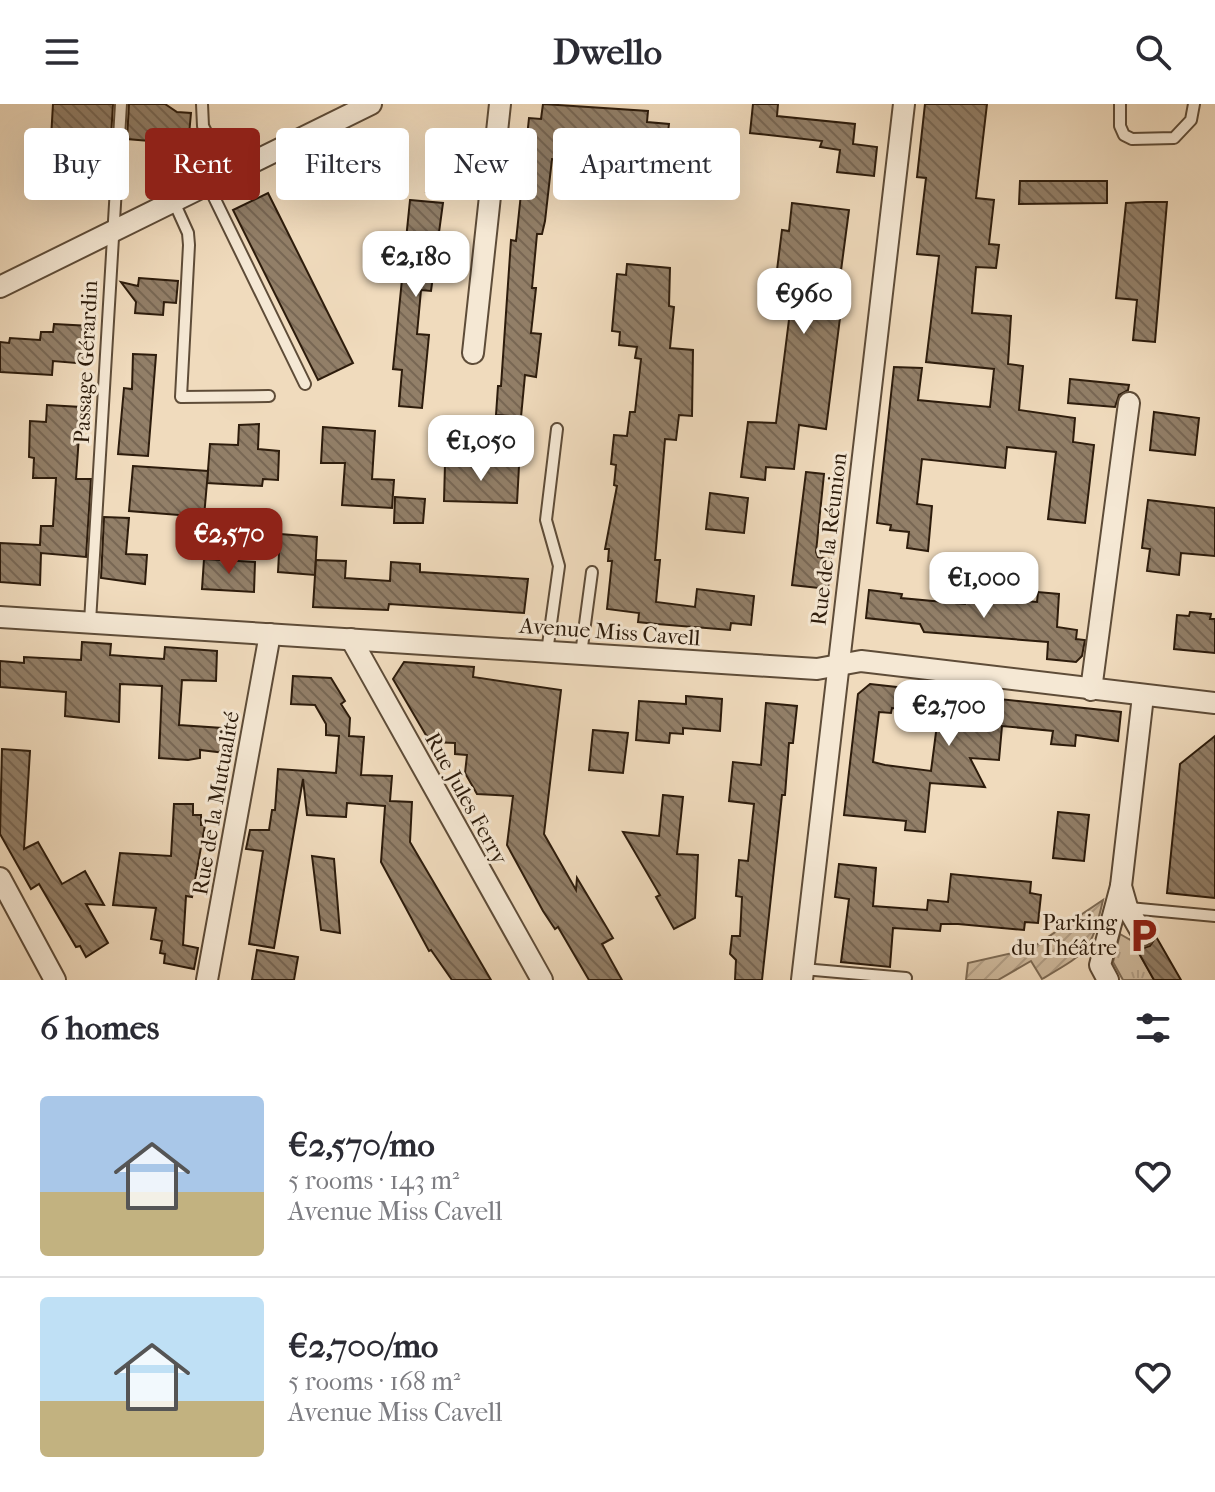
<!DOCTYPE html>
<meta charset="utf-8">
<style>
:root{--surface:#fff;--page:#f7f7f7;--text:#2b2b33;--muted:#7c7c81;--line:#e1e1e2;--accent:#8f2418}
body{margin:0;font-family:"IM FELL French Canon",serif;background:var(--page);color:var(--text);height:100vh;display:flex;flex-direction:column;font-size:30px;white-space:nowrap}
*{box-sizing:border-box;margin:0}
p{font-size:26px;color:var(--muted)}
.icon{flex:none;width:44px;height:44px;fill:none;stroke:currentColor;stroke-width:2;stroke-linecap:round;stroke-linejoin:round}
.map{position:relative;height:876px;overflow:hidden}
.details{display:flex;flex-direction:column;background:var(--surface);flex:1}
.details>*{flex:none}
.top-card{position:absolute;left:24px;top:24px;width:800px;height:72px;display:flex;gap:16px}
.price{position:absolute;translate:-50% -68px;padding:0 18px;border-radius:16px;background:#fff;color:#222;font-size:26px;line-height:52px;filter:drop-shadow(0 2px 4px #0008)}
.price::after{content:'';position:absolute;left:50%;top:48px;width:24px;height:18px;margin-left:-12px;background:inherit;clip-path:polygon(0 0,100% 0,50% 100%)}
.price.current{background:var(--accent);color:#fff}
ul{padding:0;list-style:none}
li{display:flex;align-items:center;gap:24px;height:200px;padding:0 40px}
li+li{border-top:2px solid var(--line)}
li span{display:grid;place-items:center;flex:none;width:224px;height:160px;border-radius:8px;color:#555}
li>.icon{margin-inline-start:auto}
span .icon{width:96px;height:96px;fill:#fffc;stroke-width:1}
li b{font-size:34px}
h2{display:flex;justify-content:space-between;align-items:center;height:96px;padding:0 40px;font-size:34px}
.pill{padding:0 28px;border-radius:8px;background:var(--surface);box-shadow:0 8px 32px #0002;font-size:28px;line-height:72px}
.pill.current{background:var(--accent);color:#fff}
header{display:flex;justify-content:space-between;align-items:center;height:104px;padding:0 40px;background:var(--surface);font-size:36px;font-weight:700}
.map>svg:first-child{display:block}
</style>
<header><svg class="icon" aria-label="menu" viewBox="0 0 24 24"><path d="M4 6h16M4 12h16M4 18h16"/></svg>Dwello<svg class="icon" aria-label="search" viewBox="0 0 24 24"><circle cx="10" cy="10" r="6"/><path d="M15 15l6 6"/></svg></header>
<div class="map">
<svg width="1215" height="876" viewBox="0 0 1215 876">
<defs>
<pattern id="grass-tufts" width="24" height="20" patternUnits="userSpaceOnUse" patternTransform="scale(2)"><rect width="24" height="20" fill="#cfbb9f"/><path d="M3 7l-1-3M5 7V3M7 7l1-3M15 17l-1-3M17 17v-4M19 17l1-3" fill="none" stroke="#b2a088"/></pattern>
<pattern id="garden-furrows" width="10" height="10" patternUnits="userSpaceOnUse" patternTransform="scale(2)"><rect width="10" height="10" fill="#cfbb9f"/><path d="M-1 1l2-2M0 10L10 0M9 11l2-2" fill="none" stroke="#b2a088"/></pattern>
<pattern id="building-back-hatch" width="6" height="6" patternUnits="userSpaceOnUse" patternTransform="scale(2)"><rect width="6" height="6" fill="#927f68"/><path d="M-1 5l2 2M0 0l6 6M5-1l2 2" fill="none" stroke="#786754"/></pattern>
</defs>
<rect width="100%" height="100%" fill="#f0dbbd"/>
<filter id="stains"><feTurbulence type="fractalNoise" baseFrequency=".0025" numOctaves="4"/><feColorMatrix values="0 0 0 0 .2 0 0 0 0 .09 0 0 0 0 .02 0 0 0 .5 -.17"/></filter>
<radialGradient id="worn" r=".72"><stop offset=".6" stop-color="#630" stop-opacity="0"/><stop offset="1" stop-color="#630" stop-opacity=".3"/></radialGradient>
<!-- grass -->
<path fill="url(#grass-tufts)" stroke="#7e6c56" stroke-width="2" d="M1120 830 1132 837 1154 876H1123L1113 858Z"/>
<!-- garden -->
<path fill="url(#garden-furrows)" stroke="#7e6c56" stroke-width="2" d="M1103 796C1091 848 1088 848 1042 875L1031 857 998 876H966L968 859 1030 845Z"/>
<!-- building -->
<g fill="url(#building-back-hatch)" stroke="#2d1c0c" stroke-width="2">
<path d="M53 0H113L111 33 99 32 96 83 80 82 79 92 56 91 58 52H50Z"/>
<path d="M129 0H165L177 8 191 9 189 31 161 29V38L127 35Z"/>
<path d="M543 0 648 7 647 18 669 20 668 28 722 33 716 79 602 68 603 60 552 55 545 117 542 130H537L532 184H536L531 229 541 230 536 273 525 271 521 313 496 311 498 282H501L511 136 516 137 529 14 541 15Z"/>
<path d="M753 0H778L777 12 855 20 853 40 877 43 874 72 837 68 840 46 820 43 822 37 750 29Z"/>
<path d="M925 0H987L976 94 994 96 989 140 999 141 996 164 976 163 972 209 1011 212 1008 260 1023 262 1019 306 1075 314 1073 338 1094 341 1085 419 1048 415 1056 348 1007 343 1005 364 922 355 917 400 932 402 928 447 907 444 909 428 890 426 891 421 877 419 894 263 922 264 918 296 990 303 994 265 926 258 939 152 917 150 926 74 917 73Z"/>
<path d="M429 57 468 61 465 91 426 88Z"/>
<path d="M1020 77H1107V99L1019 100Z"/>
<path d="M268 89 353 259 318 276 233 106Z"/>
<path d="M410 96 443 99 431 187 421 186 417 230 429 231 422 304 399 302 402 266 393 265Z"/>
<path d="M1146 98H1167L1155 238 1133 236 1137 196 1116 194 1126 99Z"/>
<path d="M792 99 849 106 840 174H845L826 325 799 321 794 365 766 363 765 376 741 373 748 318 776 319 795 168 777 166 782 126 789 127Z"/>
<path d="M627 160 670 164 669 202 674 203 670 244 693 246 692 312 679 311 676 336 665 335 655 456H660L656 498 695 503 697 485 754 492 751 521 731 519 730 526 657 520 638 518 639 509 607 505 612 457H608L609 445H605L617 382 614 381 616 361 611 360 614 331 627 332 630 308H635L641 255 635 254 637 243 619 241 620 228 612 227 617 170 626 171Z"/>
<path d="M139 174 178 177 176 199 164 198 163 211 135 209 136 198 121 178 138 182Z"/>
<path d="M54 220 91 222 88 260 53 257 52 271 0 268V238L9 239 10 234 40 236 41 228H53Z"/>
<path d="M133 250 156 251 148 352 118 350 124 284 132 285Z"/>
<path d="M1070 275 1129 281 1128 286 1119 291 1115 303 1068 299Z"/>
<path d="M47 301 81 303 76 375H91L86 453 41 449 40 481 0 478V439L40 441 41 422H53L56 374H33L34 354 29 353 30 317 46 318Z"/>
<path d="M1154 308 1199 314 1195 351 1150 346Z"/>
<path d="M259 320 258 345 279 347 278 376 263 375 262 382 207 379 210 340 238 341 239 321Z"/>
<path d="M323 323 375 327 372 375 394 376 392 404 342 401 345 359H321Z"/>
<path d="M445 360 519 362 517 399 444 397Z"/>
<path d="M133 362 208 367 204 413 129 407Z"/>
<path d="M806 368 824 370 816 448 818 453 831 455 828 485 792 481Z"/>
<path d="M710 389 748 394 744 429 706 425Z"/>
<path d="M395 393 425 395 423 419H394Z"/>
<path d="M1148 396 1215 404V452L1181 449 1179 471 1147 467 1150 445 1142 444Z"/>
<path d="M104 413 129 414 126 450 147 451 145 480 101 474Z"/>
<path d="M280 430 317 433 315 471 278 468Z"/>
<path d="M204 455 255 458 254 488 202 485Z"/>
<path d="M316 456 346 457 345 474 390 477 391 458 420 460V468L528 475 524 509 389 500 388 506 313 503Z"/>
<path d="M869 486 902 490 901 494 965 500 966 493 1037 498 1038 488 1059 490 1057 523 1077 526 1076 535 1085 536 1082 552 1076 558 1047 555 1048 538 924 528 920 520 866 514Z"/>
<path d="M1190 508 1211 510 1210 515H1215V549L1174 545 1177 511 1189 512Z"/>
<path d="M82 538 111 540 110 551 164 555 165 543 217 547 216 577 182 576 179 621 237 625 233 650 200 646V654L188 656 159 654 162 582 120 580 119 618 65 612 66 588 0 583V557L24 559V553L81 556Z"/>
<path d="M404 558 474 563 473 573 561 586 544 730 576 786 577 774 613 834 602 840 622 876H589L558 823 555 825 543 807 507 741 513 692 477 690 465 669 467 651 455 650V639L430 638 393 575Z"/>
<path d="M293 572 331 574 345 597 341 600 350 614 349 632 364 633 361 671 392 672 390 697 412 698 410 738 491 876H452L431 846 429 847 381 758 385 702 347 699 346 713 307 711 303 675 274 844 249 840 263 747 246 745 250 726H269L272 706H275L278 665 336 669 339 632 326 631V620L315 601 291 600Z"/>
<path d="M870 580 941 588 938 609 892 604 891 609 879 608 873 658 885 661 931 667 939 605 989 612 990 594 1121 608 1118 637 1076 631 1075 642 1051 640 1053 627 1002 622 999 656 970 654 985 683 930 679 925 728 905 726 906 717 844 711 858 590Z"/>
<path d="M686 592 722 595 720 627 683 624V630L670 629 669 639 636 636 639 597 686 600Z"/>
<path d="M766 599 797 602 793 639H789L785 691H782L762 876H735L736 856 730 850 732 832H740L742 793 736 792 739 756 748 757 754 700 729 697 733 658 761 661Z"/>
<path d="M593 626 628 629 623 669 589 666Z"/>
<path d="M1215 632V794L1167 789 1180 660Z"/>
<path d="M2 645 30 647 24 745 38 738 62 780 85 767 104 801 86 800 108 839 86 853 80 842 76 843 39 780 31 785 0 730Z"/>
<path d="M663 691 683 693 677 750 698 751 695 814 674 825 656 793 660 791 623 728 659 732Z"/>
<path d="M174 700H193V711H201V721H205L192 793 186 792 183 841 198 844 194 865 164 859 165 850 160 849 162 837 151 835 156 804 113 801 120 749 171 752Z"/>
<path d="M1058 708 1089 711 1084 757 1053 754Z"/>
<path d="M312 752 334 755 340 829 321 826Z"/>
<path d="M839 760 876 764 873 802 927 806 928 796 948 798 951 770 1031 778 1030 789 1041 791 1038 819 1025 818 1024 826 958 820H941L940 827 893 824 890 863 841 858 849 795 835 793Z"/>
<path d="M1156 833 1158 836 1181 876H1154L1132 837 1144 844 1150 842Z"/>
<path d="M257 846 298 853 294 876H252Z"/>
</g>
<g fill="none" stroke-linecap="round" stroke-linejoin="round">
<defs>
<g id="lane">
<path d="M202 0 203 22 228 71"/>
<path d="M1120 0V22L1124 31 1132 35 1174 34 1191 16 1194 0"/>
<path d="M208 81 305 280"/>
<path d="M174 98 188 129 189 141 181 293 269 292"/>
<path d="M90 518 121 0"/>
<path d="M547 548 559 462 546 416 557 325"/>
<path d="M581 550 592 468"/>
<path d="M1129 804 1215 812"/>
<path d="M803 865 906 874"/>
</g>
<g id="street">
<path d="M0 183 371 0"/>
<path d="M473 249 500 0"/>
<path d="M0 513 817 565 861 557 1215 599"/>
<path d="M351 535 542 876"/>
<path d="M1091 586 1129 299"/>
<path d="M0 774 55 876"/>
<path d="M1143 831 1127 803 1121 782 1143 592"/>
<path d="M207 876 270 530"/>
<path d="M802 876 904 0"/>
<path d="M1108 876 1100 861 1121 782"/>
</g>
</defs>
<!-- lane casing -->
<use href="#lane" stroke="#5e4c38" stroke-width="14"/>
<!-- street casing -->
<use href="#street" stroke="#5e4c38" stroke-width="24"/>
<!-- lane -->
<use href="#lane" stroke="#f5e8d4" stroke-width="10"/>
<!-- street -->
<use href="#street" stroke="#f5e8d4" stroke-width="20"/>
</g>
<!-- icons -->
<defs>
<symbol id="parking-bare" viewBox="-9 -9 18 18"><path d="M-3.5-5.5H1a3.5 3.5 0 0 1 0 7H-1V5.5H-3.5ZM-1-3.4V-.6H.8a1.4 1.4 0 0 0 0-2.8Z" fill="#8f2418" stroke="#f5e8d4" stroke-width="2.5" paint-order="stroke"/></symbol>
</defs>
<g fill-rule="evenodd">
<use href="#parking-bare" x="1118" y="806" width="51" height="51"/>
</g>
<g text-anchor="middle" stroke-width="6" stroke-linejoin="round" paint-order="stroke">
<!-- street labels -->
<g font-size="22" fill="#2d1c0c" stroke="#f5e8d4">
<text transform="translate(85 258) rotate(-87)" y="8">Passage Gérardin</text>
<text transform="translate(828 435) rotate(-83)" y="8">Rue de la Réunion</text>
<text transform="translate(610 527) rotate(4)" y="8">Avenue Miss Cavell</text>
<text transform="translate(467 694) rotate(61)" y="8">Rue Jules Ferry</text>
<text transform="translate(215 699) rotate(-80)" y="8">Rue de la Mutualité</text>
</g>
<!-- poi labels -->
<g font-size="22" fill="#2d1c0c" stroke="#f5e8d4" text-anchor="end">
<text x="1117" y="826">Parking<tspan x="1117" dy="25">du Théâtre</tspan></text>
</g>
</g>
<rect width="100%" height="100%" filter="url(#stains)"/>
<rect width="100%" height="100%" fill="url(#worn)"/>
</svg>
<b class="price" style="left:416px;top:195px">€2,180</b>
<b class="price" style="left:804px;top:232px">€960</b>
<b class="price" style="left:481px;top:379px">€1,050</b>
<b class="price current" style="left:229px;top:472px">€2,570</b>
<b class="price" style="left:984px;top:516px">€1,000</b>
<b class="price" style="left:949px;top:644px">€2,700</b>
<div class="top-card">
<a class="pill">Buy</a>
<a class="pill current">Rent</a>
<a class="pill">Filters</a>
<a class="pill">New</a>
<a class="pill">Apartment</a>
</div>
</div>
<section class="details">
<h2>6 homes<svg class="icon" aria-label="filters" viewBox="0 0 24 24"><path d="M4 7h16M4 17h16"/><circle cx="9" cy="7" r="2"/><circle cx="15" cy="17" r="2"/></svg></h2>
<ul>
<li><span style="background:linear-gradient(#a9c7e8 60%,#c2b280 0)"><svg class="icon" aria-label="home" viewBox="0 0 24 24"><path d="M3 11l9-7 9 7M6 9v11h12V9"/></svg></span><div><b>€2,570/mo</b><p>5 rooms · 143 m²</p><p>Avenue Miss Cavell</p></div><svg class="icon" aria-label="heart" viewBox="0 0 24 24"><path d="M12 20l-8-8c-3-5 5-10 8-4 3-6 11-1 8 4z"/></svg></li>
<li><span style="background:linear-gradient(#bfe0f5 65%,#c2b280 0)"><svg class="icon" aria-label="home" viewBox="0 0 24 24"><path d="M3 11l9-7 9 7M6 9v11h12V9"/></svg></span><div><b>€2,700/mo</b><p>5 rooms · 168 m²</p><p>Avenue Miss Cavell</p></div><svg class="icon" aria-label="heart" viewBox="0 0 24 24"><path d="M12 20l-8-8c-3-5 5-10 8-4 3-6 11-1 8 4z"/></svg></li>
</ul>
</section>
